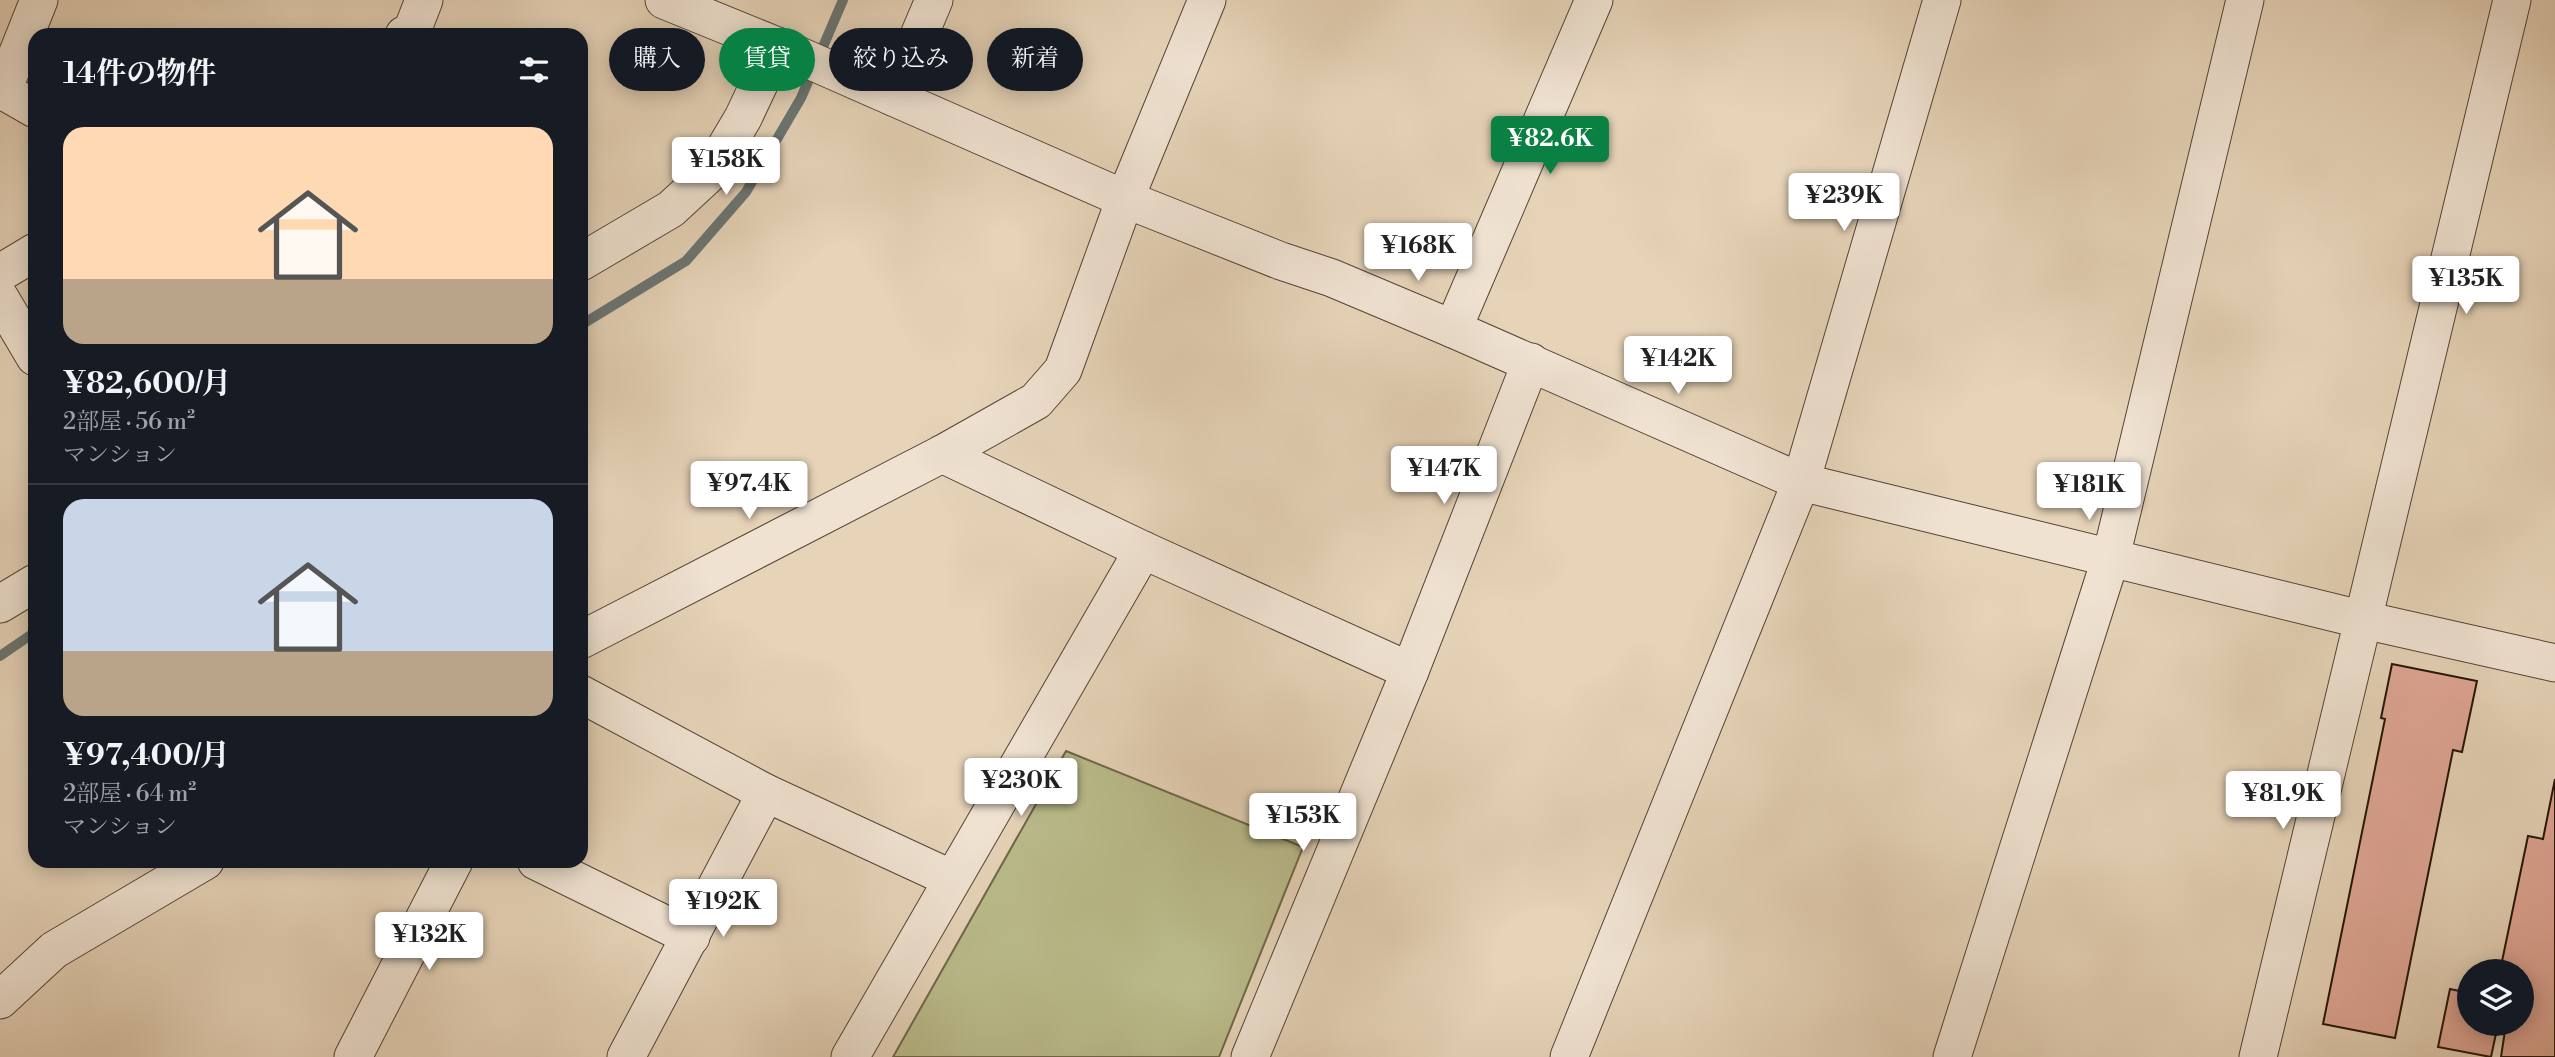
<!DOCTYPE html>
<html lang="ja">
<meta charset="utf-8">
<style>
:root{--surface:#171b24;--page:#20242c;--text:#f1f3f6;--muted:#9ea1a6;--line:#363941;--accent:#0b8043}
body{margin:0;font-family:"Libre Bodoni","Noto Serif JP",serif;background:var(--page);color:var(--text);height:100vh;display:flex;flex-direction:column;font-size:26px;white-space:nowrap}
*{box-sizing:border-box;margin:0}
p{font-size:23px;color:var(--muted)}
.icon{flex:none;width:38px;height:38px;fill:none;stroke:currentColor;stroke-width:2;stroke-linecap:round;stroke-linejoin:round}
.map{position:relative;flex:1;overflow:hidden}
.side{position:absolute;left:28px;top:28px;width:560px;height:840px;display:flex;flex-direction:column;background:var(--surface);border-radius:21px;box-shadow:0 4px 18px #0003}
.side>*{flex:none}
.banner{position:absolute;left:609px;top:28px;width:665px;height:63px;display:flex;gap:14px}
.fabs{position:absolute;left:2457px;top:959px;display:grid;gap:14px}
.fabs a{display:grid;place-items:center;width:77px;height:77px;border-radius:50%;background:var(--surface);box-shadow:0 4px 18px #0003;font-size:35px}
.price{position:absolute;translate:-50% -60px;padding:0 16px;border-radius:7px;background:#fff;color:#222;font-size:23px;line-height:46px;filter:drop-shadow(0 2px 4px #0008)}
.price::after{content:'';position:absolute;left:50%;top:42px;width:21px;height:16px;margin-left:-10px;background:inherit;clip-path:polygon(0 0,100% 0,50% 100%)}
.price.active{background:var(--accent);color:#fff}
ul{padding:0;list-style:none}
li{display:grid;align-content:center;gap:14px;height:371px;padding:0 35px}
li+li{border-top:2px solid var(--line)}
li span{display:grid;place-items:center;height:217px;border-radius:21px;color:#555}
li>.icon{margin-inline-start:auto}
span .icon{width:126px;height:126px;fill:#fffc;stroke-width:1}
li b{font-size:30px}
h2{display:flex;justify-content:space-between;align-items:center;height:84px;padding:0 35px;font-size:30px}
.pill{padding:0 24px;border-radius:32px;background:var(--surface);box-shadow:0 4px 18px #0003;font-size:24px;line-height:63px}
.pill.active{background:var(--accent);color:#fff}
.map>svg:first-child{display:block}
</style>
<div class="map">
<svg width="2555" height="1057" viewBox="0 0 2555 1057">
<rect width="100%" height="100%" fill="#e6d3b8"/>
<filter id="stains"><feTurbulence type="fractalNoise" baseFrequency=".00286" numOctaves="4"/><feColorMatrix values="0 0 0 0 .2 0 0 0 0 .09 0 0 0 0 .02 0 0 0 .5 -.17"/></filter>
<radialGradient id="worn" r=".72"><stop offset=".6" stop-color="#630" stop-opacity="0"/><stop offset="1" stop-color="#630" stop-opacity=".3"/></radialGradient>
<!-- green -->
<path fill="#babb8b" stroke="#6e684a" stroke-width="2" d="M1066 751 1303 847 1219 1057H893Z"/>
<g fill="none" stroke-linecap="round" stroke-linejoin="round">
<!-- stream -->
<g stroke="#6a7573" stroke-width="10">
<path d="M581 325 686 261 746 192 801 98 843 0"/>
<path d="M0 656 35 632"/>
</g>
</g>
<!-- building -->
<g fill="#e0a796" stroke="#231509" stroke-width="2">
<path d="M2392 664 2477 681 2462 752 2453 750 2395 1038 2323 1024 2385 719 2381 718Z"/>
<path d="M2555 779V1057H2501L2506 1024H2522V971H2500L2528 836 2543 839Z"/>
<path d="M2450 989 2469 993V1024H2498L2491 1057 2438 1047Z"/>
</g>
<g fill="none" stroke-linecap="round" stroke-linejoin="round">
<defs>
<g id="minor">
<path d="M664 0 777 46 1125 199 1281 261 1332 278 1453 329 1801 482 2364 620 2555 663"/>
<path d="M404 35 412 31 424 0"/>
<path d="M0 89 35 109"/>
<path d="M3 90 39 0"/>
<path d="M893 97 934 0"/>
<path d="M581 262 671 209 711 172 743 118 777 46"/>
<path d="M0 273 35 252"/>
<path d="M0 298 35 357"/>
<path d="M1453 329 1594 0"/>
<path d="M942 454 1143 550 1410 671"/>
<path d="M0 604 35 583"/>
<path d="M581 640 942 454 1036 401 1063 370 1125 199 1207 0"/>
<path d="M581 694 766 793 952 879"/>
<path d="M536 861 691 937"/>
<path d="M0 1000 54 950 205 861"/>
<path d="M353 1057 454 861"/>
<path d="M626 1057 766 793"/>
<path d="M850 1057 1143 550"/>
<path d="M1250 1057 1410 671 1531 362"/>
<path d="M1569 1057 1801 482 1942 0"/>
<path d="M1952 1057 2111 557 2245 0"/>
<path d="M2258 1057 2512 0"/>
</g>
</defs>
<!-- minor casing -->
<use href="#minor" stroke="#544435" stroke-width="39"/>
<!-- minor -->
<use href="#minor" stroke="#efe2d1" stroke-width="37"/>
</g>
<rect width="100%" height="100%" filter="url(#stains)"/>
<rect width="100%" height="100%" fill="url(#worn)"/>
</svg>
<div class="fabs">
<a><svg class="icon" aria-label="layers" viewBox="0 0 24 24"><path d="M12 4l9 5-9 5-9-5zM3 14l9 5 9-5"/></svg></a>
</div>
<b class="price active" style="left:1550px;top:176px">¥82.6K</b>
<b class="price" style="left:726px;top:197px">¥158K</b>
<b class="price" style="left:1844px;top:233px">¥239K</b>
<b class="price" style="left:1418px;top:283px">¥168K</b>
<b class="price" style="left:2466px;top:316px">¥135K</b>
<b class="price" style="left:1678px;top:396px">¥142K</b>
<b class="price" style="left:1444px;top:506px">¥147K</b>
<b class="price" style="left:749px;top:521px">¥97.4K</b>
<b class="price" style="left:2089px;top:522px">¥181K</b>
<b class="price" style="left:1021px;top:818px">¥230K</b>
<b class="price" style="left:2283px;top:831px">¥81.9K</b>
<b class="price" style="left:1303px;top:853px">¥153K</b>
<b class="price" style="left:723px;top:939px">¥192K</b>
<b class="price" style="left:429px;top:972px">¥132K</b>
<div class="banner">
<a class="pill">購入</a>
<a class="pill active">賃貸</a>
<a class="pill">絞り込み</a>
<a class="pill">新着</a>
</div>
<section class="side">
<h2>14件の物件<svg class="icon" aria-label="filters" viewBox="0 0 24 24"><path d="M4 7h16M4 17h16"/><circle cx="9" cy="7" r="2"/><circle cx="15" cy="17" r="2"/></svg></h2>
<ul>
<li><span style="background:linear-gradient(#ffd9b3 70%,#b9a48a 0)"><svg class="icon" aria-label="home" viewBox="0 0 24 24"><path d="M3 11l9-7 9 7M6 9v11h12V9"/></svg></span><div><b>¥82,600/月</b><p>2部屋 · 56 m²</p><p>マンション</p></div></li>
<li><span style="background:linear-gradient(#c9d6e8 70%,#b9a48a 0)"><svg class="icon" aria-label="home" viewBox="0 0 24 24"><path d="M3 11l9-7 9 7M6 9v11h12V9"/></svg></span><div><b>¥97,400/月</b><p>2部屋 · 64 m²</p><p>マンション</p></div></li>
</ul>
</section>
</div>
